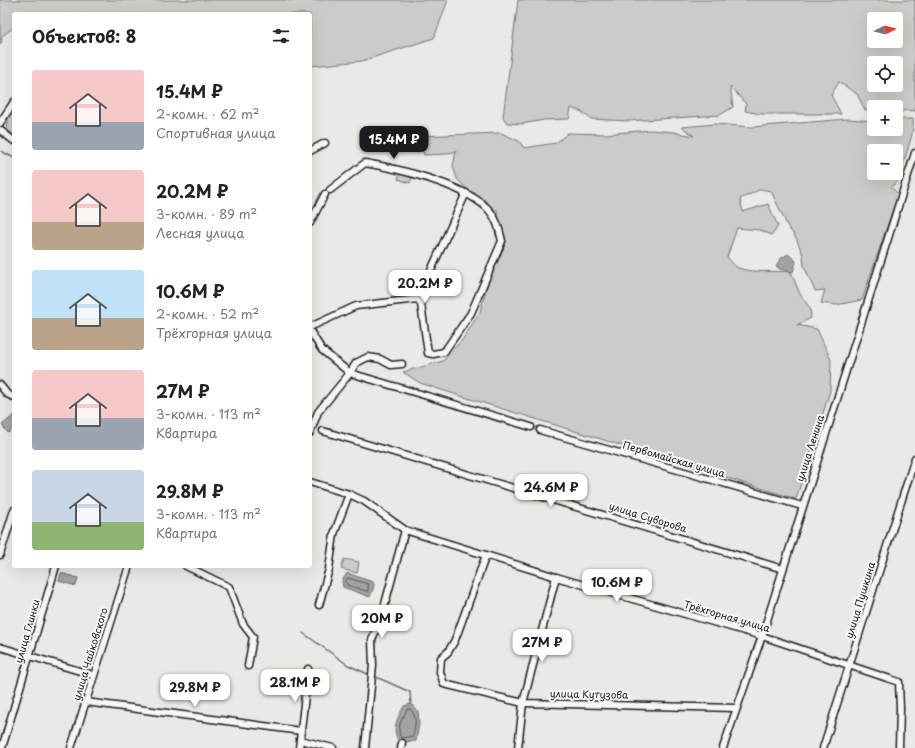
<!DOCTYPE html>
<html lang="ru">
<meta charset="utf-8">
<style>
:root{--surface:#fff;--page:#f6f6f6;--text:#222;--muted:#767676;--accent:#1c1c1c}
body{margin:0;font-family:"Playpen Sans",sans-serif;background:var(--page);color:var(--text);height:100vh;display:flex;flex-direction:column;font-size:15px;white-space:nowrap}
*{box-sizing:border-box;margin:0}
p{font-size:13px;color:var(--muted)}
.icon{flex:none;width:22px;height:22px;fill:none;stroke:currentColor;stroke-width:2;stroke-linecap:round;stroke-linejoin:round}
.map{position:relative;flex:1;overflow:hidden}
.panel{position:absolute;left:12px;top:12px;width:300px;height:556px;display:flex;flex-direction:column;background:var(--surface);border-radius:4px;box-shadow:0 4px 16px #0002}
.panel>*{flex:none}
.needle{width:26px;rotate:84deg}
.fabs{position:absolute;left:867px;top:12px;display:grid;gap:8px}
.fabs a{display:grid;place-items:center;width:36px;height:36px;border-radius:4px;background:var(--surface);box-shadow:0 4px 16px #0002;font-size:20px}
.price{position:absolute;translate:-50% -34px;padding:0 9px;border-radius:8px;background:#fff;color:#222;font-size:13px;line-height:26px;filter:drop-shadow(0 1px 2px #0008)}
.price::after{content:'';position:absolute;left:50%;top:24px;width:12px;height:9px;margin-left:-6px;background:inherit;clip-path:polygon(0 0,100% 0,50% 100%)}
.price.selected{background:var(--accent);color:#fff}
ul{padding:0;list-style:none}
li{display:flex;align-items:center;gap:12px;height:100px;padding:0 20px}
li span{display:grid;place-items:center;flex:none;width:112px;height:80px;border-radius:4px;color:#555}
li>.icon{margin-inline-start:auto}
span .icon{width:48px;height:48px;fill:#fffc;stroke-width:1}
li b{font-size:17px}
h2{display:flex;justify-content:space-between;align-items:center;height:48px;padding:0 20px;font-size:17px}
.map>svg:first-child{display:block}
</style>
<div class="map">
<svg width="915" height="748" viewBox="0 0 915 748">
<rect width="100%" height="100%" fill="#e9e9e5"/>
<filter id="ink" filterUnits="userSpaceOnUse"><feTurbulence type="fractalNoise" baseFrequency=".025" numOctaves="2"/><feDisplacementMap in="SourceGraphic" scale="8" xChannelSelector="R" yChannelSelector="G"/><feConvolveMatrix kernelMatrix="1 2 1 2 8 2 1 2 1" color-interpolation-filters="sRGB"/></filter>
<g filter="url(#ink)">
<!-- green -->
<g fill="#cbcbc7" stroke="#747472" fill-rule="evenodd">
<path d="M0 0H448L434 38 362 61 310 66V14H14V27L1 37 2 42 0 44Z"/>
<path d="M518 0H915V111L907 110 896 113V107H874V112L865 110 857 94 839 82 831 95 841 114H761L745 111 746 104 730 86 733 107 720 115 628 121 591 119 582 112 571 108 569 119 544 120 521 124 507 123 503 117ZM874 19H896V41H874ZM874 63H896V85H874Z"/>
<path d="M14 105V137L7 129 9 113Z"/>
<path d="M847 119 874 121V129H896V119H913C915 140 901 157 902 178L891 187 898 194 862 300 836 305 821 303 825 290 815 291 804 266 803 255 796 238 788 227 771 191 761 189 740 199 743 212 768 204 778 226 772 235 760 230 737 228 727 257C730 260 734 266 738 268 755 274 774 270 791 272L800 294 810 308 811 318 797 325 817 329 831 360 830 391 796 499 451 393 420 383 403 372 443 361 463 339 480 312 487 285 506 241 496 236 493 219 498 210 489 209 482 203 457 179 453 166 456 151 446 154 424 155 418 136 501 133 519 141 524 148 556 143 568 133 605 134 651 130 673 132 694 136 682 127 715 124 752 127ZM874 151H896V173H874Z"/>
<path d="M400 173 412 177 410 183 398 179Z"/>
<path d="M344 559 359 562 357 573 341 569Z"/>
</g>
<!-- water -->
<g fill="#a3a3a1" stroke="#6d6d6c">
<path d="M788 254 796 261 793 272 780 269 776 266 780 259Z"/>
<path d="M14 415V428L8 433 2 425Z"/>
<path d="M61 573 78 578 76 586 59 581Z"/>
<path d="M347 573 373 582 374 586 370 597 343 587 342 581Z"/>
<path d="M411 704 418 711 419 724 416 741 399 742C391 729 397 719 404 706Z"/>
</g>
<g fill="none" stroke-linecap="round" stroke-linejoin="round">
<!-- shore -->
<g stroke="#525251" stroke-width="1">
<path d="M348 578 368 584V591H366L347 585 346 582Z"/>
<path d="M410 709C418 716 415 727 413 736L401 738 399 734 400 723 407 710Z"/>
</g>
<!-- stream -->
<g stroke="#6d6d6c" stroke-width="1.5">
<path d="M1 151 14 158"/>
<path d="M303 633 348 665 370 675"/>
<path d="M374 676 410 692 411 704"/>
</g>
<defs>
<g id="minor">
<path d="M0 123 14 102"/>
<path d="M0 130 14 141"/>
<path d="M310 151 325 143"/>
<path d="M330 190 365 163C400 169 461 184 486 207 496 216 499 228 502 241L471 313 444 352 433 354 428 353 421 304 418 299"/>
<path d="M310 223 325 194"/>
<path d="M310 327 356 306 418 299 466 193"/>
<path d="M310 331 322 350 350 373 531 427"/>
<path d="M0 385 7 394 14 397"/>
<path d="M540 430 802 506"/>
<path d="M323 431C476 478 630 522 783 569"/>
<path d="M310 433 318 412 350 373 356 363 368 357 380 359 391 365 402 364"/>
<path d="M310 482 349 494 364 501 405 530 556 577 762 636 899 682 900 709 899 748"/>
<path d="M0 555 14 510"/>
<path d="M486 555 455 640 448 652 441 658 440 672 444 684 523 703 736 708"/>
<path d="M186 566 229 587 243 624 253 637 248 666"/>
<path d="M319 605 329 569 334 534 349 494"/>
<path d="M0 647 93 675"/>
<path d="M86 702 301 731"/>
<path d="M300 740 333 748"/>
<path d="M2 748 56 566"/>
<path d="M71 748 129 566"/>
<path d="M299 748 308 669"/>
<path d="M365 748 373 665 372 640 385 604 405 530"/>
<path d="M401 748 402 743"/>
<path d="M518 748 523 703 556 577"/>
<path d="M723 748 762 636 915 153"/>
<path d="M823 748 915 458"/>
</g>
</defs>
<!-- minor casing -->
<use href="#minor" stroke="#1c1c1c" stroke-width="9"/>
<!-- minor -->
<use href="#minor" stroke="#f6f6f2" stroke-width="6"/>
</g>
</g>
<g text-anchor="middle" stroke-width="4" stroke-linejoin="round" paint-order="stroke">
<!-- street labels -->
<g font-size="10" fill="#1c1c1c" stroke="#f6f6f2">
<text transform="translate(810 448) rotate(-72)" y="4">улица Ленина</text>
<text transform="translate(674 459) rotate(16)" y="4">Первомайская улица</text>
<text transform="translate(648 517) rotate(17)" y="4">улица Суворова</text>
<text transform="translate(860 600) rotate(-73)" y="4">улица Пушкина</text>
<text transform="translate(727 616) rotate(16)" y="4">Трёхгорная улица</text>
<text transform="translate(27 631) rotate(-74)" y="4">улица Глинки</text>
<text transform="translate(90 654) rotate(-73)" y="4">улица Чайковского</text>
<text transform="translate(589 694) rotate(1)" y="4">улица Кутузова</text>
</g>
</g>
</svg>
<div class="fabs">
<a><svg class="needle" viewBox="-14 -14 28 28"><path d="M0-13l5 13h-10z" fill="#e53935"/><path d="M0 13l5-13h-10z" fill="#767676"/></svg></a>
<a><svg class="icon" aria-label="locate" viewBox="0 0 24 24"><circle cx="12" cy="12" r="6"/><path d="M12 2v4M12 18v4M2 12h4M18 12h4"/></svg></a>
<a>+</a>
<a>−</a>
</div>
<b class="price selected" style="left:394px;top:160px">15.4M ₽</b>
<b class="price" style="left:425px;top:304px">20.2M ₽</b>
<b class="price" style="left:551px;top:508px">24.6M ₽</b>
<b class="price" style="left:617px;top:603px">10.6M ₽</b>
<b class="price" style="left:382px;top:639px">20M ₽</b>
<b class="price" style="left:542px;top:663px">27M ₽</b>
<b class="price" style="left:295px;top:703px">28.1M ₽</b>
<b class="price" style="left:195px;top:708px">29.8M ₽</b>
<section class="panel">
<h2>Объектов: 8<svg class="icon" aria-label="filters" viewBox="0 0 24 24"><path d="M4 7h16M4 17h16"/><circle cx="9" cy="7" r="2"/><circle cx="15" cy="17" r="2"/></svg></h2>
<ul>
<li><span style="background:linear-gradient(#f6c9c9 65%,#9aa5b1 0)"><svg class="icon" aria-label="home" viewBox="0 0 24 24"><path d="M3 11l9-7 9 7M6 9v11h12V9"/></svg></span><div><b>15.4M ₽</b><p>2-комн. · 62 m²</p><p>Спортивная улица</p></div></li>
<li><span style="background:linear-gradient(#f6c9c9 65%,#b9a48a 0)"><svg class="icon" aria-label="home" viewBox="0 0 24 24"><path d="M3 11l9-7 9 7M6 9v11h12V9"/></svg></span><div><b>20.2M ₽</b><p>3-комн. · 89 m²</p><p>Лесная улица</p></div></li>
<li><span style="background:linear-gradient(#bfe0f5 60%,#b9a48a 0)"><svg class="icon" aria-label="home" viewBox="0 0 24 24"><path d="M3 11l9-7 9 7M6 9v11h12V9"/></svg></span><div><b>10.6M ₽</b><p>2-комн. · 52 m²</p><p>Трёхгорная улица</p></div></li>
<li><span style="background:linear-gradient(#f6c9c9 60%,#9aa5b1 0)"><svg class="icon" aria-label="home" viewBox="0 0 24 24"><path d="M3 11l9-7 9 7M6 9v11h12V9"/></svg></span><div><b>27M ₽</b><p>3-комн. · 113 m²</p><p>Квартира</p></div></li>
<li><span style="background:linear-gradient(#c9d6e8 65%,#8fb573 0)"><svg class="icon" aria-label="home" viewBox="0 0 24 24"><path d="M3 11l9-7 9 7M6 9v11h12V9"/></svg></span><div><b>29.8M ₽</b><p>3-комн. · 113 m²</p><p>Квартира</p></div></li>
</ul>
</section>
</div>
